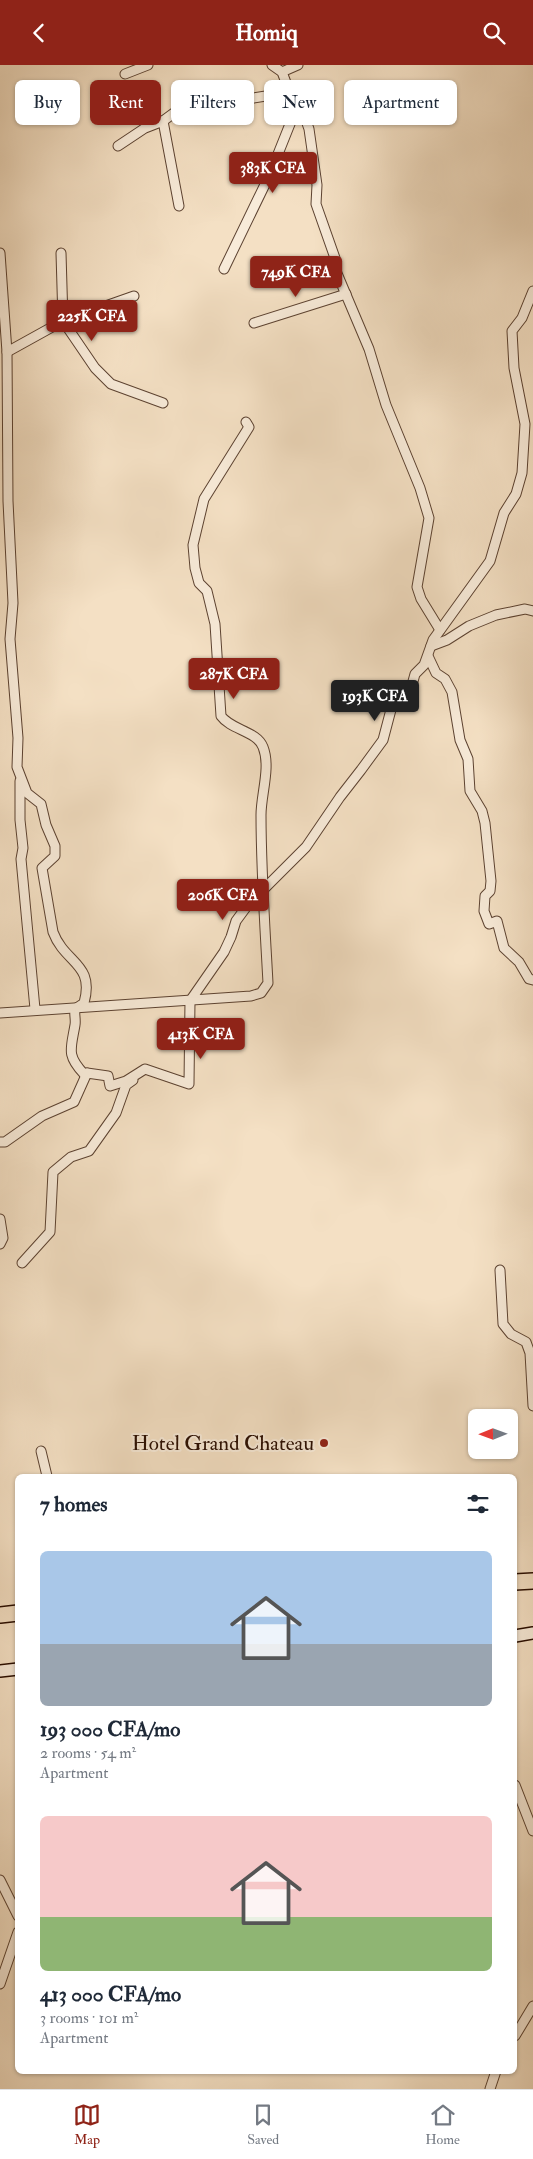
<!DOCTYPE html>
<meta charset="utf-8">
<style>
:root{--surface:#fff;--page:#f6f6f7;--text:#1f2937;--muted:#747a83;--line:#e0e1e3;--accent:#8f2418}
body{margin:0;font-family:"IM FELL Double Pica",serif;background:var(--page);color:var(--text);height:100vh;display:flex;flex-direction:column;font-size:19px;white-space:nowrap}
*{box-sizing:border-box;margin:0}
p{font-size:16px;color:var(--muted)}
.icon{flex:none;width:28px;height:28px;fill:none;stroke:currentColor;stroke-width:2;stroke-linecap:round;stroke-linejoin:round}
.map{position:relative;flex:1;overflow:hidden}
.panel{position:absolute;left:15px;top:1409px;width:502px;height:600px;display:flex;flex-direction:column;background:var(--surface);border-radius:8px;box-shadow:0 1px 4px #0004}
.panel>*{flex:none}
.guide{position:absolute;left:15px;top:15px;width:504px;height:45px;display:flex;gap:10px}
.needle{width:32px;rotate:269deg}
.controls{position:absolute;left:468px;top:1344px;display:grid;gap:10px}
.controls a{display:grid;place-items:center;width:50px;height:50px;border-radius:8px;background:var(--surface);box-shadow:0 1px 4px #0004;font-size:25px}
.price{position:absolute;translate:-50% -42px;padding:0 11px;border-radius:5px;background:var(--accent);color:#fff;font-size:16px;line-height:32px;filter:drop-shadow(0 1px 2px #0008)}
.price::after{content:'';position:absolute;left:50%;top:30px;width:15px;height:11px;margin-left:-8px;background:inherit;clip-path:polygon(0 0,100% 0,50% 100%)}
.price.selected{background:#222;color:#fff}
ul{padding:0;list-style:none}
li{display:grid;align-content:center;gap:10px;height:265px;padding:0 25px}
li span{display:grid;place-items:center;height:155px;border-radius:8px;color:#555}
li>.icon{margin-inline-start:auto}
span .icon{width:90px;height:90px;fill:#fffc;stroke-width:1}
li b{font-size:21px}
h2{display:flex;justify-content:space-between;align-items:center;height:60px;padding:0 25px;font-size:21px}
.tag{padding:0 18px;border-radius:8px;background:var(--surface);box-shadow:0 1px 4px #0004;font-size:18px;line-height:45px}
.tag.selected{background:var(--accent);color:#fff}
header{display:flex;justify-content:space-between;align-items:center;height:65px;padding:0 25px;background:var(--accent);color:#fff;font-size:22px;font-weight:800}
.tab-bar{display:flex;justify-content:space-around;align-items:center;height:70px;border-top:1px solid var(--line);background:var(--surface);font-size:14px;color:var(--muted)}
.tab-bar a{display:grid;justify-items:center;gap:2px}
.tab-bar .selected{color:var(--accent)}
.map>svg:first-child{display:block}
</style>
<header><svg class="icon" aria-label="back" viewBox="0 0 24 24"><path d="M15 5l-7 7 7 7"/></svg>Homiq<svg class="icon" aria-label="search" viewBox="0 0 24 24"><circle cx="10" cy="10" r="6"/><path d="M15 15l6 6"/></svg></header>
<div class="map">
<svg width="533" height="2024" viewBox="0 0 533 2024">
<rect width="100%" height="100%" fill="#f4e0c4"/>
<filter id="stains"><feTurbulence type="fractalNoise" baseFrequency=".004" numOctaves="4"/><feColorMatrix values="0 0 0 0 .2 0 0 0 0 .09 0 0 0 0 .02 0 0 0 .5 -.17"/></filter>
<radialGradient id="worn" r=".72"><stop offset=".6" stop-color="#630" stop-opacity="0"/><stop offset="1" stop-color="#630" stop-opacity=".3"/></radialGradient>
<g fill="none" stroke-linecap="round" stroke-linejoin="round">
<defs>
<g id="street">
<path d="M272 0 282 7 296 44 304 50 309 64 317 120 316 139 335 193 336 206 369 284 386 340 420 423 429 453 417 522 421 534 440 565"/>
<path d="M282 7 298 0"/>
<path d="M125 9 148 0"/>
<path d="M118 81 145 63 163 56"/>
<path d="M179 141 163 56 178 45 291 27"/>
<path d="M0 188 7 287 8 436 13 538 10 574 18 673 17 702 27 728 41 739 46 760 55 781V791L42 803 53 867C65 899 95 898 84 938L75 944C74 949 76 955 75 960 71 984 66 990 84 1009L87 1008"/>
<path d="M61 188 63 256 95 303 111 319 163 338"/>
<path d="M224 204 270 109 296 44"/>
<path d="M254 258 346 229"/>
<path d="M7 287 63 256 134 231"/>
<path d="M431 581 447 575 469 561 496 550 525 544 533 546"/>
<path d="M428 591 436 608 445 614 452 627 460 675 468 694 470 726 482 746 485 758 491 816 490 826 485 831 484 846 489 859 497 856 504 883 519 897 529 914 533 915"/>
<path d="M20 716V755L23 783 21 794 35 944"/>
<path d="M0 948 251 931 261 928 268 918C265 862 261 806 261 750 261 729 271 702 263 682 257 666 231 665 221 651L215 559 207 526 199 518 195 503 193 480 204 434 249 362 246 357"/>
<path d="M0 1077H5L42 1051 74 1037 87 1008 108 1011 110 1021 126 1016 145 1004 189 1019 190 936 224 887 231 872 236 856 247 841 306 782 340 732 361 705 383 675 393 637 412 620 415 609 424 600 433 575 490 496 504 448 516 429 522 408 525 359 514 303 512 266 522 253 533 226"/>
<path d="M0 1154 3 1173 0 1179"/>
<path d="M22 1198 50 1167 53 1107 71 1092 89 1086 116 1048 126 1020 133 1015"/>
<path d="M500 1205 503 1259 511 1269 526 1277 530 1288 533 1341"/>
<path d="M41 1386 47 1411"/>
<path d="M515 1720 533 1766"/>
<path d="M0 1815 18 1851"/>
<path d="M0 1919 18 1867"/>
<path d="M515 1971 533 1941"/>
<path d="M490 2024 496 2006"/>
</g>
<g id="secondary">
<path d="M515 1571 533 1568"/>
<path d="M0 1606 18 1604"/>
</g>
<g id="highway">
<path d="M515 1517 533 1516"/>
<path d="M0 1550 18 1548"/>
</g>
</defs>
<!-- street casing -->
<use href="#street" stroke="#5c4231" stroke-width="11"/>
<!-- secondary casing -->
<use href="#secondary" stroke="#290d00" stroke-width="14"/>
<!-- highway casing -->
<use href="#highway" stroke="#290d00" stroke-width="18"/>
<!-- street -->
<use href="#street" stroke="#f8ebd9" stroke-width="9"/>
<!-- secondary -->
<use href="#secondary" stroke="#f8ebd9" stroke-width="11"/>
<!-- highway -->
<use href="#highway" stroke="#f4e0c4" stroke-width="15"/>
</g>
<!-- markers -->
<circle fill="#8f2418" stroke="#f8ebd9" stroke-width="2" cx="324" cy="1378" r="5"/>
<g text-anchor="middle" stroke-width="4" stroke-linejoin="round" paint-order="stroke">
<!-- poi labels -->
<g font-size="21" fill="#290d00" stroke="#f8ebd9" text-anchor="end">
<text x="314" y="1385">Hotel Grand Chateau</text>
</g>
</g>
<rect width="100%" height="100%" filter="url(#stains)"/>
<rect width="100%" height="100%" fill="url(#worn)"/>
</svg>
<div class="controls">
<a><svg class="needle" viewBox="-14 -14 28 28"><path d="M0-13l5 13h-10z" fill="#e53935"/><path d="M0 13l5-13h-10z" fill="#747a83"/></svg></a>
</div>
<b class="price" style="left:273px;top:129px">383K CFA</b>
<b class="price" style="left:296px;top:233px">749K CFA</b>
<b class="price" style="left:92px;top:277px">225K CFA</b>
<b class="price" style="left:234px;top:635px">287K CFA</b>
<b class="price selected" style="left:375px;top:657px">193K CFA</b>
<b class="price" style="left:223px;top:856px">206K CFA</b>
<b class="price" style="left:201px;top:995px">413K CFA</b>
<div class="guide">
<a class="tag">Buy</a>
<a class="tag selected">Rent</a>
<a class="tag">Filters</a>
<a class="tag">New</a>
<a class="tag">Apartment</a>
</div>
<section class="panel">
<h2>7 homes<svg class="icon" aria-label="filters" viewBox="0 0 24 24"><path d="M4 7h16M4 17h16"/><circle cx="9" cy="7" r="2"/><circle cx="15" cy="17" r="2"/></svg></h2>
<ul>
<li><span style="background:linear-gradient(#a9c7e8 60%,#9aa5b1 0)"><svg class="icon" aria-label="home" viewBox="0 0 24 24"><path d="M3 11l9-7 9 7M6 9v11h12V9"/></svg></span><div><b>193 000 CFA/mo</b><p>2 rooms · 54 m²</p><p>Apartment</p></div></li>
<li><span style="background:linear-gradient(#f6c9c9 65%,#8fb573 0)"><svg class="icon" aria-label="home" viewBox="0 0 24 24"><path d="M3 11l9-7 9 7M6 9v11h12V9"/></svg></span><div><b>413 000 CFA/mo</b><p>3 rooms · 101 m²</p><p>Apartment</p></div></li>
</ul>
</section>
</div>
<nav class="tab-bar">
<a class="selected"><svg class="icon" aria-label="map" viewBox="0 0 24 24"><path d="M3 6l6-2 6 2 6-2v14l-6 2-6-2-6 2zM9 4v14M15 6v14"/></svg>Map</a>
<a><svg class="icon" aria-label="saved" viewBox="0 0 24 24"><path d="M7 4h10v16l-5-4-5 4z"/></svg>Saved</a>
<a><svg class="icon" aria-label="home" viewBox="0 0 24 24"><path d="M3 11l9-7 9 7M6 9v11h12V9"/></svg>Home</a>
</nav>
